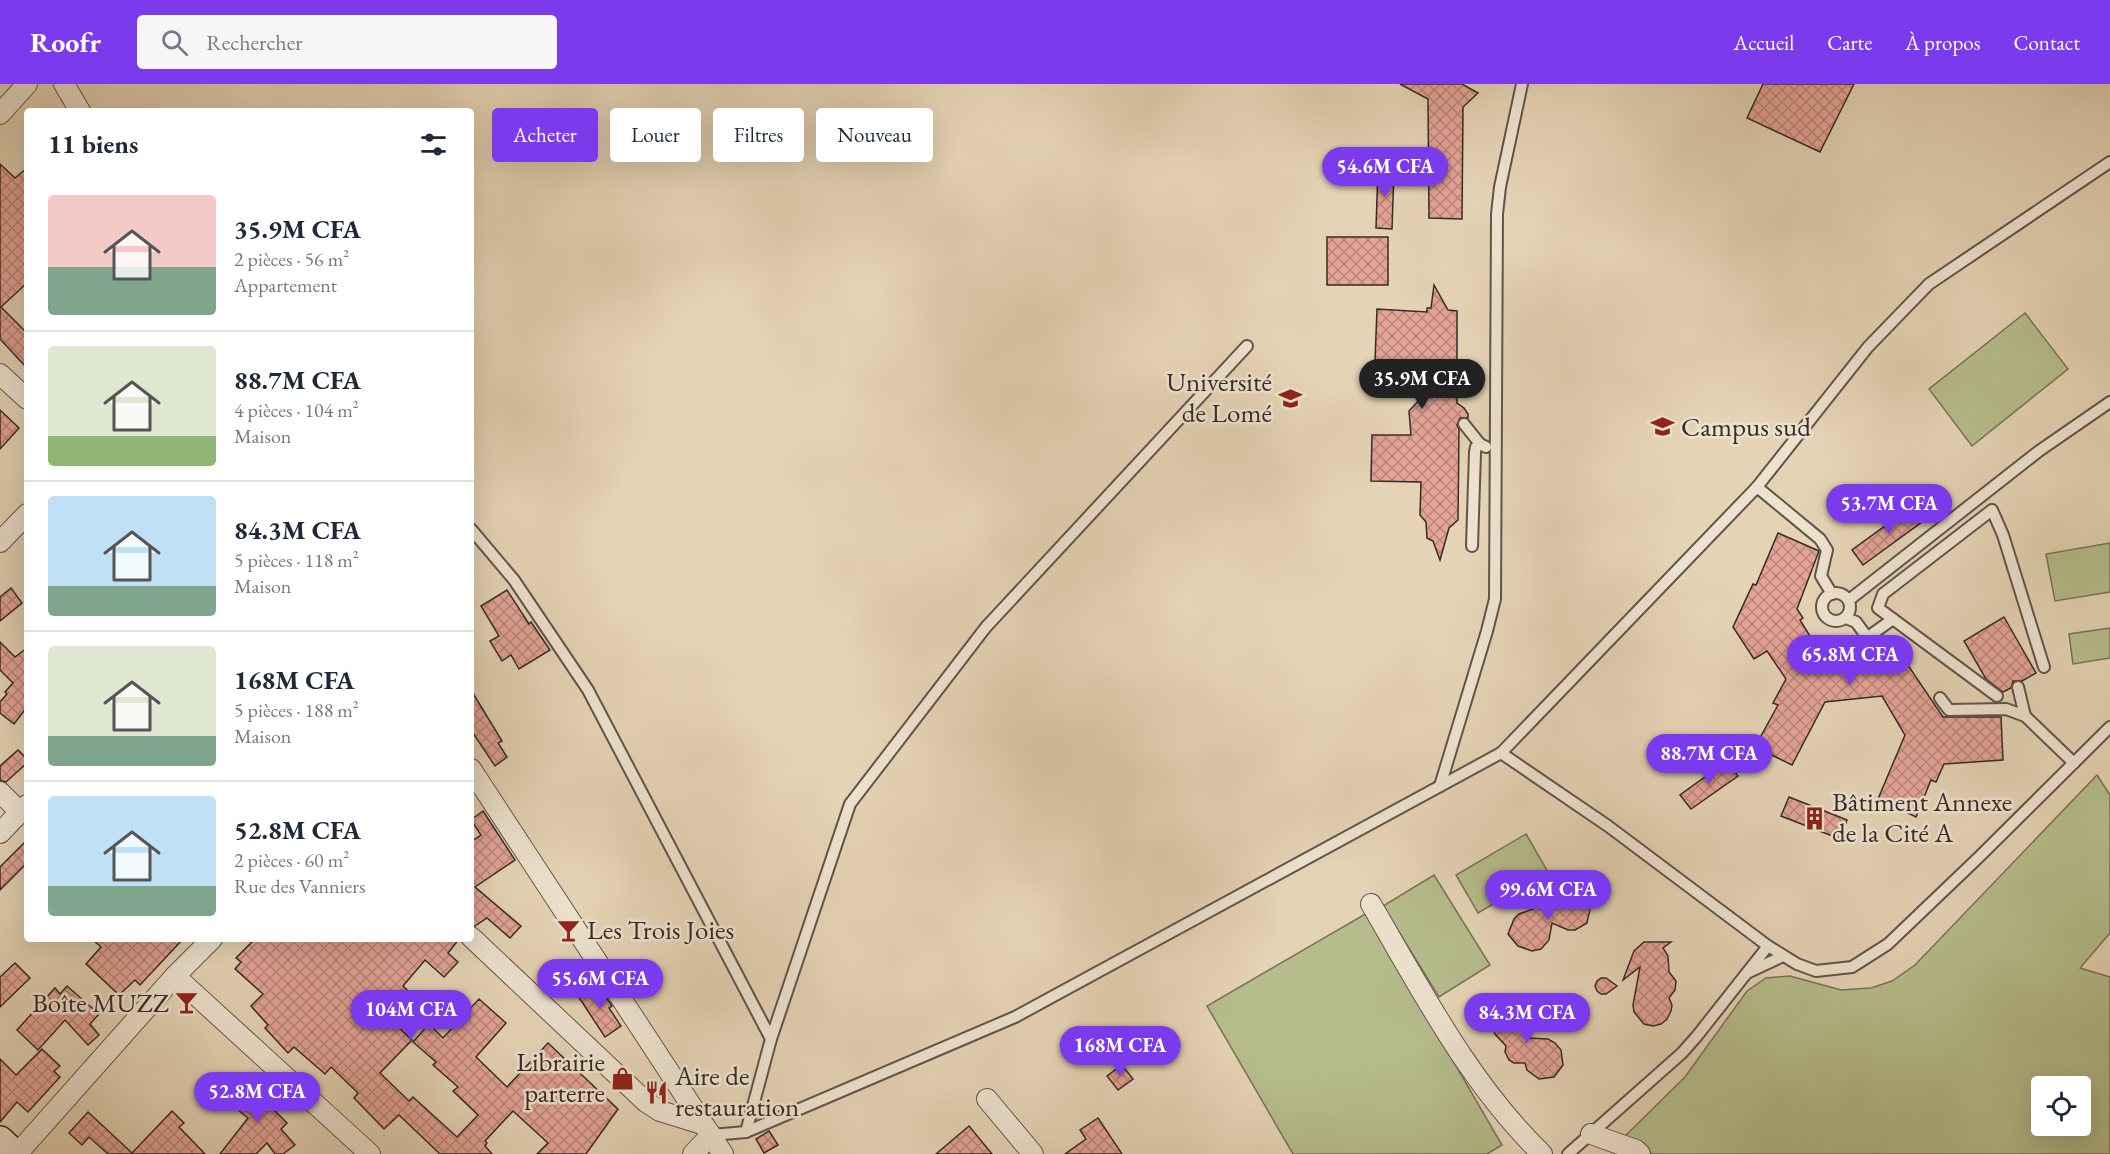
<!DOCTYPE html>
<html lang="fr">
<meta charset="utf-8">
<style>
:root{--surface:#fff;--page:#f6f6f7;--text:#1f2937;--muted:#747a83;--line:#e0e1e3;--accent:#7c3aed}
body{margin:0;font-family:"EB Garamond",serif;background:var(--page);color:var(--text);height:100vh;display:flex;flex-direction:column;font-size:22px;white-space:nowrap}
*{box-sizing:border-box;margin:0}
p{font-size:20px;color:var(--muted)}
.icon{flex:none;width:33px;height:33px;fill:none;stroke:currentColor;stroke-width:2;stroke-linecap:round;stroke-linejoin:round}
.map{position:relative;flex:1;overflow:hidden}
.details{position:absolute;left:24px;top:24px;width:450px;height:834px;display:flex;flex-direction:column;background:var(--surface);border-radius:6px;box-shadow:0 6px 24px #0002}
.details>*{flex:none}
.guide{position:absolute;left:492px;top:24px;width:570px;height:54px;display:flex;gap:12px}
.buttons{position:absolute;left:2031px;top:992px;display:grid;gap:12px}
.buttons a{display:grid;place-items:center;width:60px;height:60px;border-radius:6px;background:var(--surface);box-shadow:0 6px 24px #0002;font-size:30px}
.price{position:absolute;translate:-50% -51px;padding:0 14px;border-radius:21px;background:var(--accent);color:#fff;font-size:20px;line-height:39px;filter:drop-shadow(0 2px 3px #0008)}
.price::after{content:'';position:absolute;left:50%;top:36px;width:18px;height:14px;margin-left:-9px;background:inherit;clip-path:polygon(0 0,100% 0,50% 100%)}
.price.current{background:#222;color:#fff}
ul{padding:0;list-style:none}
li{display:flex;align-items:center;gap:18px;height:150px;padding:0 24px}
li+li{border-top:2px solid var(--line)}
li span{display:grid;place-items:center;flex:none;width:168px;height:120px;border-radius:6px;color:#555}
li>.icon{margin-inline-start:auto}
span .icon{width:72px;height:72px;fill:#fffc;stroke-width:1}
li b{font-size:26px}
h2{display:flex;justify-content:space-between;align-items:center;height:72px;padding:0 24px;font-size:26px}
.tag{padding:0 21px;border-radius:6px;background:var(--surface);box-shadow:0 6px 24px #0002;font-size:21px;line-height:54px}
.tag.current{background:var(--accent);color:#fff}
header{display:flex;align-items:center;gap:36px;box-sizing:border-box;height:84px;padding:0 30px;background:var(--accent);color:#fff}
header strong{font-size:28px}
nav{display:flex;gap:33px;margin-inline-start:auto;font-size:21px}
.search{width:420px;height:54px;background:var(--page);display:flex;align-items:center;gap:15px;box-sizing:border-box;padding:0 21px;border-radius:6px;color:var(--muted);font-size:22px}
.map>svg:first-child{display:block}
</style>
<header>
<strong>Roofr</strong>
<div class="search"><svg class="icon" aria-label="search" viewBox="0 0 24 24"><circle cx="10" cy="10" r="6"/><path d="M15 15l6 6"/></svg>Rechercher</div>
<nav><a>Accueil</a><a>Carte</a><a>À propos</a><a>Contact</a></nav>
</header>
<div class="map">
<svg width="2110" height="1070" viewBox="0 0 2110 1070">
<defs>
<pattern id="building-cross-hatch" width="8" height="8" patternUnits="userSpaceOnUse" patternTransform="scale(1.5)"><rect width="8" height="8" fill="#e3a396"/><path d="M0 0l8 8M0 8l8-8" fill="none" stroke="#b9857a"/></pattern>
</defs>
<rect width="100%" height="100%" fill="#e4d3b5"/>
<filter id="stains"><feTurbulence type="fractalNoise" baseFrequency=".00333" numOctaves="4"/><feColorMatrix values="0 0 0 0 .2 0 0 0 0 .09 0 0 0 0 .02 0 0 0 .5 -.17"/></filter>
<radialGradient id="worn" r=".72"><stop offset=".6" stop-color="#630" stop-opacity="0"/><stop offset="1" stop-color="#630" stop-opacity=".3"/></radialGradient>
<!-- grass -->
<g fill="#b6bc8c" stroke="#767358" stroke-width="1.5" fill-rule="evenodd">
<path d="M2025 229 2068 285 1972 362 1929 305Z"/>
<path d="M2110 459V508L2055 517 2046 470Z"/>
<path d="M2110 544V574L2073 580 2069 550Z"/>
<path d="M2097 691 2110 711V849L2080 884 2110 893V1070H1633L1622 1055 1685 993 1747 907 1766 894 1790 892 1841 906 1871 904 1892 897 1915 881ZM2042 1002H2080V1041H2042Z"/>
<path d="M1526 750 1548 788 1478 829 1456 791Z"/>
<path d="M1434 791 1490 881 1439 913 1383 822Z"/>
<path d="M1367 829 1502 1061 1487 1070H1293L1207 922Z"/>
</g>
<!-- building -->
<g fill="url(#building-cross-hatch)" stroke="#372a25" stroke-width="1.5">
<path d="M1400 0H1462L1478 9 1463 23 1462 135 1429 134 1428 15Z"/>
<path d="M1763 0H1854L1820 68 1747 34Z"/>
<path d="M0 80 15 94 27 84V199L1 223 27 249V284L0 255Z"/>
<path d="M1378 84 1394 85 1392 145 1376 144Z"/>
<rect x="1327" y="153" width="61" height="48"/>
<path d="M1434 201 1448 226 1457 227V319L1464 324 1468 330V334H1460L1457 341 1459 345 1458 436 1449 444 1440 476 1433 457 1427 454 1426 438 1420 431 1421 398 1371 397 1372 351H1411L1409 327 1428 307 1374 303 1377 225 1427 228V224H1431Z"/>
<path d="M0 326 19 344 0 365Z"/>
<path d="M1915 420 1926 435 1863 481 1852 466Z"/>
<path d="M1778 449 1819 467 1797 525 1803 534 1800 536 1821 570 1868 567 1875 571 1882 566 1897 565 1943 633H2001L2003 676 1944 680 1936 698 1931 696 1916 733 1878 715 1905 651 1882 612 1825 618 1792 681 1755 663 1778 621 1773 619 1786 595 1767 567 1754 575 1733 543 1753 500 1756 501Z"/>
<path d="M11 504 22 519 0 537V513Z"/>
<path d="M507 506 529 540 531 538 550 566 519 585 511 571 502 577 490 557 499 552 481 522Z"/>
<path d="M2004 533 2036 589 2022 597H2013L2011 604 2003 608 1986 595 1964 557Z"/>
<path d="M0 558 15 573 27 564V623L14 640 0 629V618L7 610 5 608 13 599 0 586Z"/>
<path d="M471 606 502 657 498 659 507 673 495 682 471 646Z"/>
<path d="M18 666 27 675V679L6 698 0 696V682Z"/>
<path d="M1727 677 1738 692 1691 725 1680 711Z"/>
<path d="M1789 713 1847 736 1840 755 1781 732Z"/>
<path d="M483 727 515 776 475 803 521 842 510 854 487 834 475 842 471 841V758L481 751 471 736Z"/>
<path d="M27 756V779L0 806V783Z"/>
<path d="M1569 810H1576L1588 818 1590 825 1587 839 1575 846H1568L1552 839 1549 856 1541 865 1532 867 1518 862 1508 850 1514 835 1519 830 1533 825 1539 816 1547 814 1557 817Z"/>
<path d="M92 855H183L140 901 135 896 119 911 86 880 101 863Z"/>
<path d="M255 855H459L448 869 458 878 444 893 425 876 403 902 410 909 388 933 412 956 380 989 409 1017 413 1013 457 1053 478 1031 453 1007 458 1003 433 981 436 978 413 958 429 940 443 954 479 915 506 939 476 973 507 1003 548 959 618 1025 586 1070H537L548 1059 513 1027 485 1057 487 1059 485 1062 492 1070H440L399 1031 384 1045 354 1014 358 1009 331 983 325 990 294 963 288 969 265 944 268 941 251 922 263 910 235 885 241 878 236 874Z"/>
<path d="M1644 858H1671L1663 864 1668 872 1669 888 1676 897 1675 906 1669 914 1672 921 1671 927 1667 935 1661 940 1653 942 1644 940 1634 928 1633 921 1640 883 1623 896 1634 867Z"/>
<path d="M15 879 30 894 0 923V893Z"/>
<path d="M1601 894H1606L1617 902 1606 910H1601L1597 907 1595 902 1597 897Z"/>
<path d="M596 899 612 922 609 924 621 942 605 953 578 912Z"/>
<path d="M67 902 99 930 90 940 99 951 88 961 65 936 38 966 17 946 55 904 60 910Z"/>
<path d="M1508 922 1522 925 1527 930 1530 937 1529 954 1548 955 1555 959 1561 966 1563 981 1554 993 1539 995 1527 986 1525 979H1514L1509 976 1505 968 1506 962 1495 950 1492 943 1497 929Z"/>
<path d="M42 965 60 982 54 987 60 993 28 1028 17 1018 0 1038V975L16 991Z"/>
<path d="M1122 981 1133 995 1118 1006 1107 992Z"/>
<path d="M251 990 268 1005 261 1013 287 1039 281 1045 295 1061 283 1070H275L267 1059 256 1070H220L248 1034 228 1018Z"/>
<path d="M172 1027 184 1039 179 1043 205 1070H108L89 1053 82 1061 69 1049 88 1028 132 1069Z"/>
<path d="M1098 1034 1122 1070H1065L1086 1055 1080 1046Z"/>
<path d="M969 1042 992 1070H936Z"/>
<path d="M769 1047 778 1061 764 1069 756 1055Z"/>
</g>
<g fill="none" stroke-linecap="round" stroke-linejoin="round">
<defs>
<g id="lane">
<path d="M1464 340 1480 360 1486 363"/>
<path d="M1757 403 1820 455 1827 466 1821 492 1832 510"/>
<path d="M471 445 514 496 588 606 771 955"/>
<path d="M1472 462 1475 368 1476 363 1480 360"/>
<circle cx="1836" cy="523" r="14"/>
<path d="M1849 516 2039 367 2110 318"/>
<path d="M1846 534 1856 538 1875 564"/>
<path d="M1868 553 1893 535"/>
<path d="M2018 603 2025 632"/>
<path d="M1997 612 1878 524 1883 510 1992 426 2003 451 2044 583"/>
<path d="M1940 614 1949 626 2006 625 2025 632 2074 679"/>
<path d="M1501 669 1608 742 1768 862 1797 880 1816 887 1852 883 1888 860 1978 774 2110 643"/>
<path d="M1440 702 1487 547 1495 515 1497 130 1500 103 1522 0"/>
<path d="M1747 889 1783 872"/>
<path d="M746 1048 771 955 850 720 986 543 1247 262"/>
<path d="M711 1051 746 1048 1015 933 1501 669 1757 403 1868 263 1929 200 2110 78"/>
<path d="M1568 1070 1682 969 1697 952 1768 862"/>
</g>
<g id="street">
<path d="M64 0 80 27"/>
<path d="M0 30 27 0"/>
<path d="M0 290 27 315"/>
<path d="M0 458 27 430"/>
<path d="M471 685 723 1070"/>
<path d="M0 708 20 728"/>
<path d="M0 749 27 721"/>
<path d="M1371 820C1422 907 1469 999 1542 1070"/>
<path d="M471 853 646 1018 660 1027 702 1040"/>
<path d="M175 892 370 1070"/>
<path d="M987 1015 1033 1070"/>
<path d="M1591 1050 1636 1066 1640 1070"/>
<path d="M17 1070 175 892 212 855"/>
<path d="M693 1070 711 1051"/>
</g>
<path id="secondary" d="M0 1056 15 1070"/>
</defs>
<!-- lane casing -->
<use href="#lane" stroke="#625449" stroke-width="14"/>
<!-- street casing -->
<use href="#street" stroke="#625449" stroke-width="22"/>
<!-- secondary casing -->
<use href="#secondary" stroke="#372a25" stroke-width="30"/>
<!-- lane -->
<use href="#lane" stroke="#ede2cf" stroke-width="10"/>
<!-- street -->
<use href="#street" stroke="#ede2cf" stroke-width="20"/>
<!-- secondary -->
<use href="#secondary" stroke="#ede2cf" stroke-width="27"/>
</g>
<!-- icons -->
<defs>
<symbol id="university-bare" viewBox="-9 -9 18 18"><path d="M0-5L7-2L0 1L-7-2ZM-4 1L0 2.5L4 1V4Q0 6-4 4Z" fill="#8f2418" stroke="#ede2cf" stroke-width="2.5" paint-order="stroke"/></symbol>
<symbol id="building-bare" viewBox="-9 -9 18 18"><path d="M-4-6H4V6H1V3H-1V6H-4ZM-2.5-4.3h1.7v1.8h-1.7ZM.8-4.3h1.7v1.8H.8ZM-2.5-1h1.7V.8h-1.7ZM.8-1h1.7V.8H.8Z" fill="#8f2418" stroke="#ede2cf" stroke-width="2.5" paint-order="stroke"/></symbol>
<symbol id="bar-bare" viewBox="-9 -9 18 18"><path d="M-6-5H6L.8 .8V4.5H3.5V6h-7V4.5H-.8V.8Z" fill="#8f2418" stroke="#ede2cf" stroke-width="2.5" paint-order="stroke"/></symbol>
<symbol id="shop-bare" viewBox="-9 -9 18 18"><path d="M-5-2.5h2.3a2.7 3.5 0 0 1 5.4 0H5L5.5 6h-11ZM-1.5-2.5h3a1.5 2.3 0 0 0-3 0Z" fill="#8f2418" stroke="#ede2cf" stroke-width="2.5" paint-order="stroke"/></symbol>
<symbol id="restaurant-bare" viewBox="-9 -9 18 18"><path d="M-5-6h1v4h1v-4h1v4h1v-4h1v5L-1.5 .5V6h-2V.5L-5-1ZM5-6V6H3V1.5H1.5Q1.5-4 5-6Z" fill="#8f2418" stroke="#ede2cf" stroke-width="2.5" paint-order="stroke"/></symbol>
</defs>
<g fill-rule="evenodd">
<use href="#university-bare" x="1274" y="298" width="33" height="33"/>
<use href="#university-bare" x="1646" y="326" width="33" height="33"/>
<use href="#building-bare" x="1798" y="718" width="33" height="33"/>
<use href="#bar-bare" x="552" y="830" width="33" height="33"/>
<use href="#bar-bare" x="170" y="902" width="33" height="33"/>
<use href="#shop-bare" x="606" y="978" width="33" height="33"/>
<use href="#restaurant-bare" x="640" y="992" width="33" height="33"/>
</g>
<g text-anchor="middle" stroke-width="5" stroke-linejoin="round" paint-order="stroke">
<!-- poi labels -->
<g font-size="27" fill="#372a25" stroke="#ede2cf" text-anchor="start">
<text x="1272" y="307" text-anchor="end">Université<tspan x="1272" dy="31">de Lomé</tspan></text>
<text x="1681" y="352">Campus sud</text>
<text x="1832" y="727">Bâtiment Annexe<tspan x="1832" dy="31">de la Cité A</tspan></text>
<text x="587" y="855">Les Trois Joies</text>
<text x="169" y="928" text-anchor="end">Boîte MUZZ</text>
<text x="605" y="987" text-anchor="end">Librairie<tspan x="605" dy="31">parterre</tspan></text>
<text x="675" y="1001">Aire de<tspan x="675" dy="31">restauration</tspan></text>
</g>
</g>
<rect width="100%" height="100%" filter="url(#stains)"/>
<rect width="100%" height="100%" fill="url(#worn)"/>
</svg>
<div class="buttons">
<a><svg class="icon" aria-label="locate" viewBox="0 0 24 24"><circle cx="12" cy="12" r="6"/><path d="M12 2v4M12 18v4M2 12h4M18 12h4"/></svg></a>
</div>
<b class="price" style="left:1385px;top:114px">54.6M CFA</b>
<b class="price current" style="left:1422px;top:326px">35.9M CFA</b>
<b class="price" style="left:1889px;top:451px">53.7M CFA</b>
<b class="price" style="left:1850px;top:602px">65.8M CFA</b>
<b class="price" style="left:1709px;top:701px">88.7M CFA</b>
<b class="price" style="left:1548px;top:837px">99.6M CFA</b>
<b class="price" style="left:600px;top:926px">55.6M CFA</b>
<b class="price" style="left:411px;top:957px">104M CFA</b>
<b class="price" style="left:1527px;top:960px">84.3M CFA</b>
<b class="price" style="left:1120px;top:993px">168M CFA</b>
<b class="price" style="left:257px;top:1039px">52.8M CFA</b>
<div class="guide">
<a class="tag current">Acheter</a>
<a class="tag">Louer</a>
<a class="tag">Filtres</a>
<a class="tag">Nouveau</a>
</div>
<section class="details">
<h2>11 biens<svg class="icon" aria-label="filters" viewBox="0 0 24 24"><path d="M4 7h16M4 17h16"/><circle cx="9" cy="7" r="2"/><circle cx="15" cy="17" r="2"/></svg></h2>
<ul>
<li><span style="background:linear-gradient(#f6c9c9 60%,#7fa58c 0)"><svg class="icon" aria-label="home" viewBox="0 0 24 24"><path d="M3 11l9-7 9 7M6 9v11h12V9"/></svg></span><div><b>35.9M CFA</b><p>2 pièces · 56 m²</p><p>Appartement</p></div></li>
<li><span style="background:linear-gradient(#dfe7d0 75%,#8fb573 0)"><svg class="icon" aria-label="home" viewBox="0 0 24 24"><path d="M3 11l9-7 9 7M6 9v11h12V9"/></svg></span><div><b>88.7M CFA</b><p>4 pièces · 104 m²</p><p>Maison</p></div></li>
<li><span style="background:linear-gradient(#bfe0f5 75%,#7fa58c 0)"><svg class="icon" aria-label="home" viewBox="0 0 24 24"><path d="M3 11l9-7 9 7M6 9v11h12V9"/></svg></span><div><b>84.3M CFA</b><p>5 pièces · 118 m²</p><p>Maison</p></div></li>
<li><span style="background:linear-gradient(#dfe7d0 75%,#7fa58c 0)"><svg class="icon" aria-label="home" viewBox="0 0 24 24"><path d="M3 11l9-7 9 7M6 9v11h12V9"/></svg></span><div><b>168M CFA</b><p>5 pièces · 188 m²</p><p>Maison</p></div></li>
<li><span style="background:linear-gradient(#bfe0f5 75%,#7fa58c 0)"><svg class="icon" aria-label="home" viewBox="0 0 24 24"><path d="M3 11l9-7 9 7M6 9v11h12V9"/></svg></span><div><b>52.8M CFA</b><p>2 pièces · 60 m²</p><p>Rue des Vanniers</p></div></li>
</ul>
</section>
</div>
